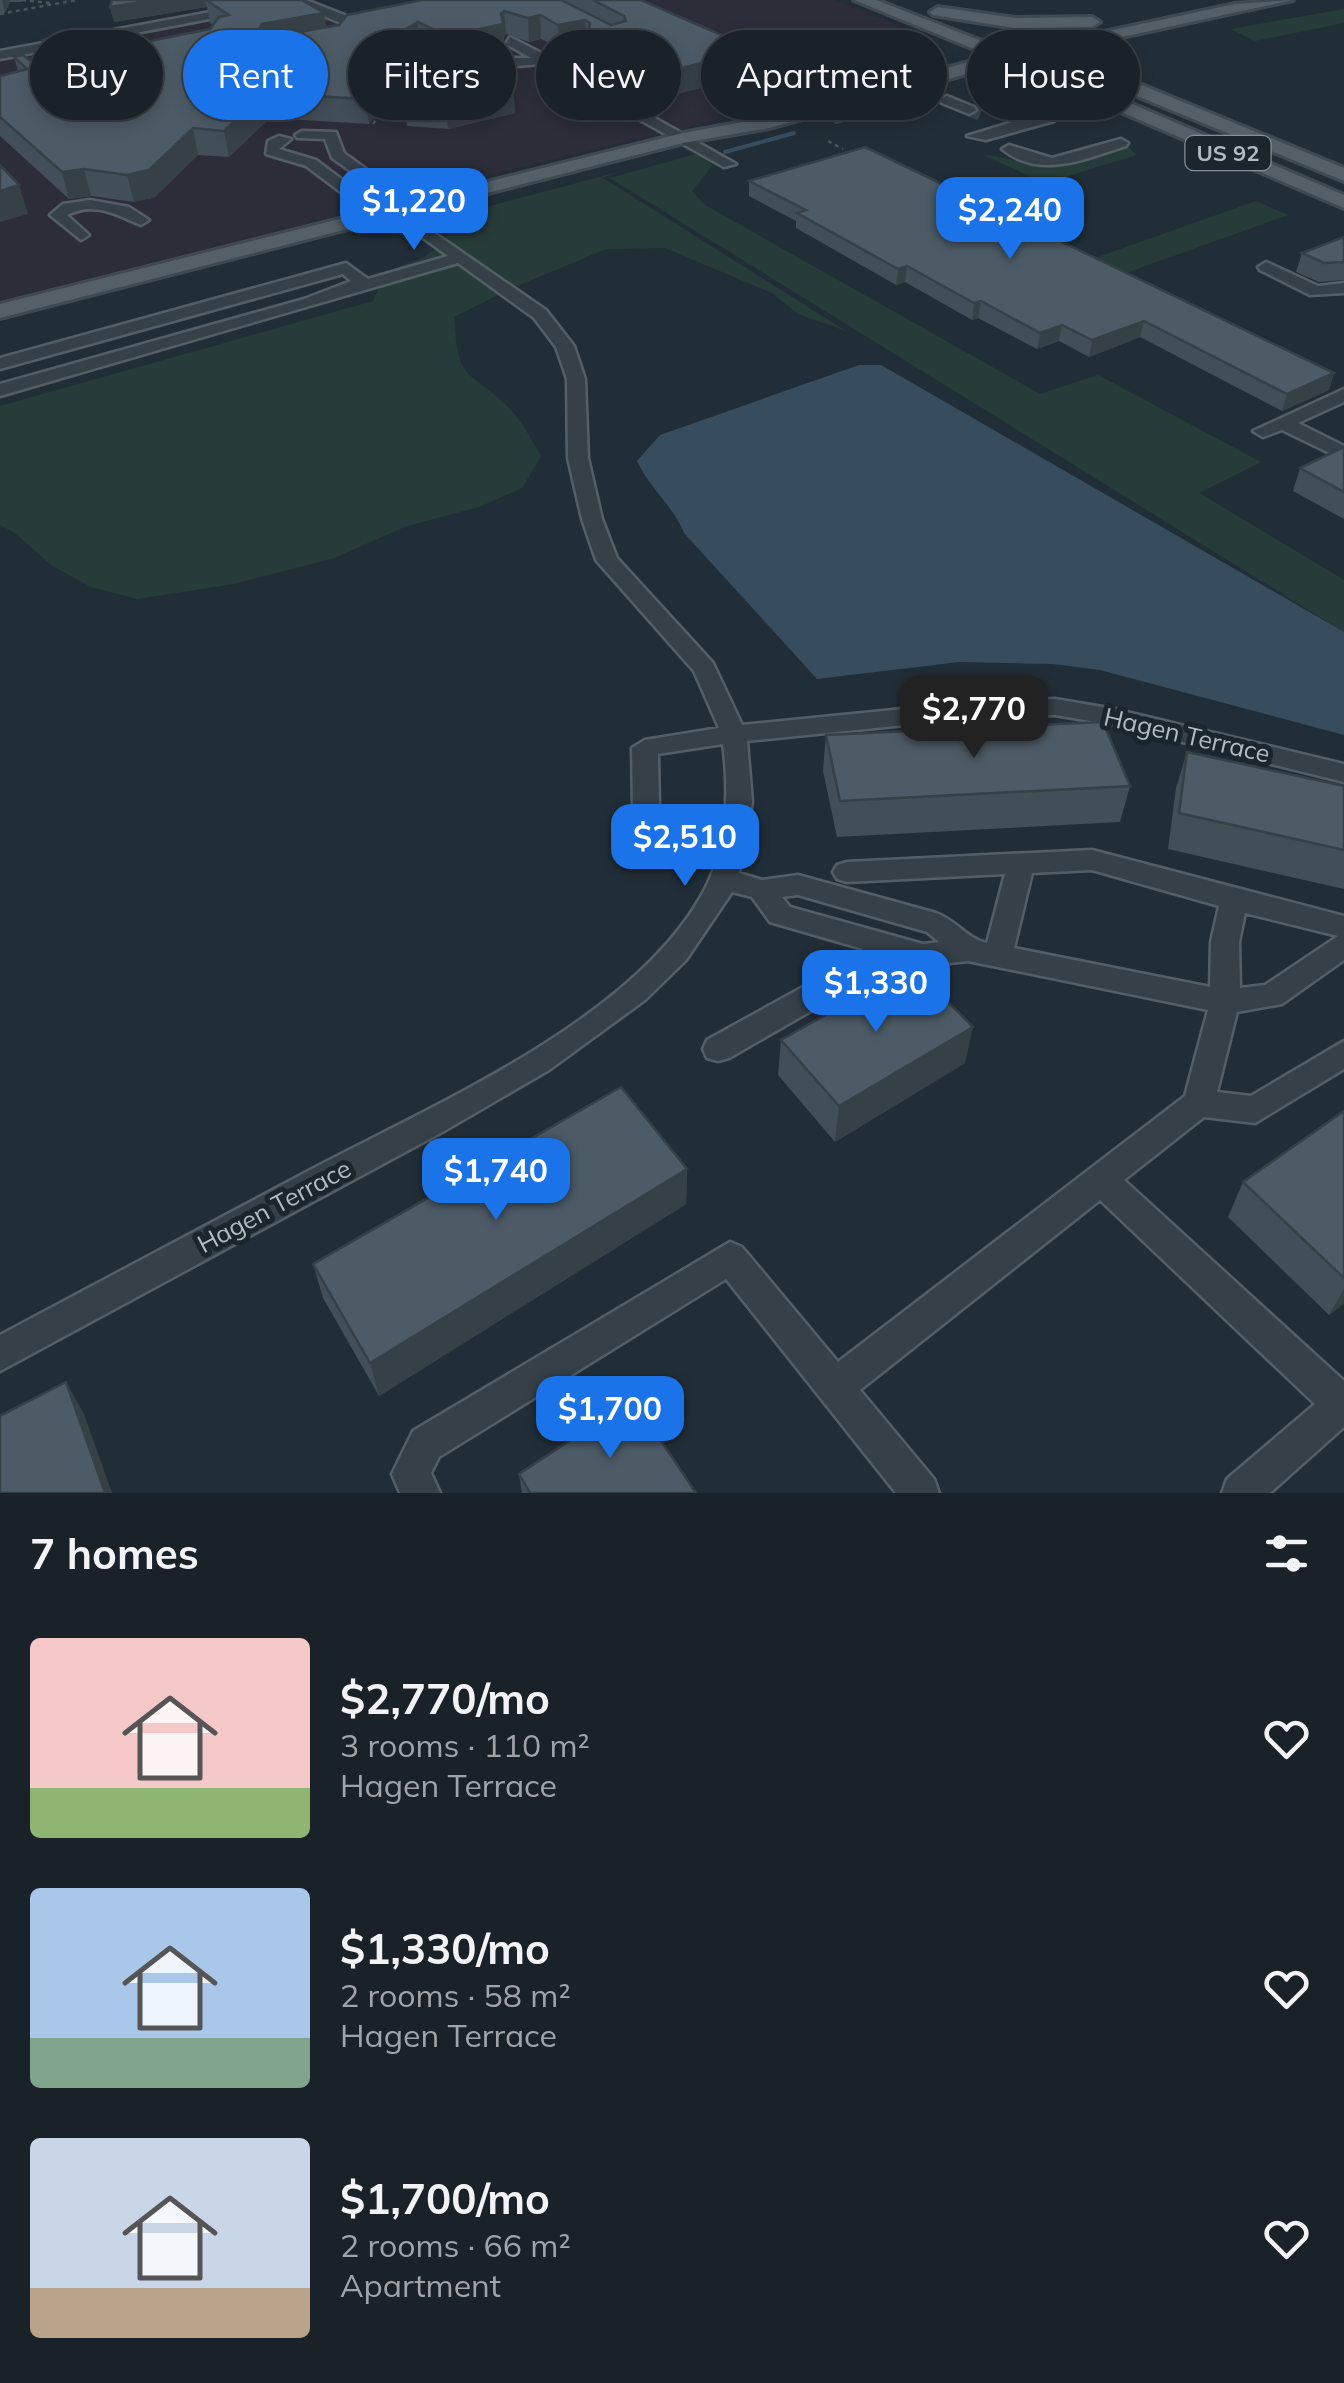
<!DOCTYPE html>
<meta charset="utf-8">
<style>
:root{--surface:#1a2229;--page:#232a31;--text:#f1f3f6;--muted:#9fa4a8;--line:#383f46;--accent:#1a73e8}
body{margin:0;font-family:Mulish,sans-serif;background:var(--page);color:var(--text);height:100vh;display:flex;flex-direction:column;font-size:38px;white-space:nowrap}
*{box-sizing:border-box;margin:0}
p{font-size:32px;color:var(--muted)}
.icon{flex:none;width:55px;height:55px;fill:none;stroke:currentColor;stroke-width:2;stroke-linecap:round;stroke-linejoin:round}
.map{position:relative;height:1493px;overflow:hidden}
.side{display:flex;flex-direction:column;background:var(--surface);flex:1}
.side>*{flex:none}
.guide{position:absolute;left:30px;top:30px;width:1285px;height:90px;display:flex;gap:20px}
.price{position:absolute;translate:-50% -85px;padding:0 22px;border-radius:20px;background:var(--accent);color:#fff;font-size:32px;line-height:65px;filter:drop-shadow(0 2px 5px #0008)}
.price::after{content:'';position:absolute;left:50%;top:60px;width:30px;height:22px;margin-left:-15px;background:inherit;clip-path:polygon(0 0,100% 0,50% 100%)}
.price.on{background:#222;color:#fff}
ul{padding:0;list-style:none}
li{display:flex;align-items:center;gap:30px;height:250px;padding:0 30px}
li span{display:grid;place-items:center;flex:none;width:280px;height:200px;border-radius:10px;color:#555}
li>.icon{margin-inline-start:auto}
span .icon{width:120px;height:120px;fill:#fffc;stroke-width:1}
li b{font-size:42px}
h2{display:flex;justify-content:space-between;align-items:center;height:120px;padding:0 30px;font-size:42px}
.pill{padding:0 35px;border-radius:45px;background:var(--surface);box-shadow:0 5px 15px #0003,0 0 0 2px var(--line);font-size:35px;line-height:90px}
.pill.on{background:var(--accent);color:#fff}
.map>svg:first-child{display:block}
</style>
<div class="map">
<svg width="1344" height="1493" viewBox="0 0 1344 1493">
<rect width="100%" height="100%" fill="#222e37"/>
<!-- medical -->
<path fill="#2d2d39" d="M530 0H835L912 30 926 40 928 46 922 54 902 64 788 95 706 123 468 180 41 295 0 300V59L277 5H305L336 26Z"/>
<!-- green -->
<g fill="#273c3a">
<path d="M1344 9V23L1255 41 1231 29Z"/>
<path d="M1126 145 1137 155 1045 183 983 155C993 153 1028 166 1047 167 1073 167 1102 153 1126 145Z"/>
<path d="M696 154 713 165 692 191 705 205 1040 394 1098 375 1261 462 1199 493 1344 580V632L610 178Z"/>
<path d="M622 171 603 178 846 331 798 314 772 293 665 248 606 249 515 287 463 253 447 258 500 294 454 317C458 387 469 367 511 410 523 423 532 441 541 456L522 488 479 507 407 526 334 558 234 584 137 599 91 587 51 565 15 533 0 525V406L373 301 381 284 382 273 422 258 446 243V231L438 220Z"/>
<path d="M1256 201 1288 215 1126 273 1095 258Z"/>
</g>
<!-- water -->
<path fill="#374d5d" d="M859 365H881L1344 632V735L1100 670 1053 664 959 662 817 679 684 533C673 505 649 488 637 461L660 435Z"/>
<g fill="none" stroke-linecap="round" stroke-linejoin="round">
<!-- stream -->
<g stroke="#374d5d" stroke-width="4">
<path d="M836 122 941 91"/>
<path d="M725 152 794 133"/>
</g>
<!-- minor-tunnel -->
<path stroke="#37434c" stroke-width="12" stroke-dasharray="12 6" stroke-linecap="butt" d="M969 110 985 117"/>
<defs>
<g id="minor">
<path d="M275 0H306L352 18 378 23C350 37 317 7 288 4L0 59V51Z"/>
<path d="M510 37 545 55 587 47V53L554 61 736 164 724 167 541 64 446 72 440 68 487 58H531L506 44Z"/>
<path d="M725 44H733L833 92 821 95 725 50Z"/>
<path d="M947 96 974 107 976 110 969 114 942 103 940 100Z"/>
<path d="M1048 111 1055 115 1054 121 986 140 967 136Z"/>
<path d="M302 131 336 132 344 153 418 207 405 210 332 158 325 139 297 138 295 135Z"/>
<path d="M279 136 291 139 279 149 316 160 385 212V218H375L306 166 266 154 268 141Z"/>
<path d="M1121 139 1128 143 1126 146C1085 159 1040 180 1002 149L1009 145 1052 158Z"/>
<path d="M90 200 129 207 149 220 141 225C116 215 95 201 67 215L89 235 81 240 50 215 63 204Z"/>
<path d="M395 206 546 310 574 346 585 379 588 458 602 519 617 558 713 663 742 725 994 700 1055 699 1114 709 1344 764V782L1114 725 1055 715 994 716 747 741 752 802 739 873 762 880 798 875 936 913C956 920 967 939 987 943L1005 874 847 882 837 879 833 872 837 865 847 862 1092 850 1344 916V960L1282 1004 1237 1012 1217 1092 1251 1096 1344 1041V1069L1255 1123 1204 1117 1124 1180 1344 1381V1427L1270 1493H1222L1227 1479 1315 1404 1100 1200 860 1390 934 1479 939 1493H896L726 1279 439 1457 431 1473 440 1493H400L392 1474 413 1431 730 1242 742 1247 838 1362 1185 1096 1208 1010 968 961 923 966 891 957 870 977 729 1058 718 1061 707 1058 703 1049 707 1040 850 961 863 949 770 922 752 897 732 892 686 960 645 1000 549 1070 444 1131 0 1371V1335C105 1279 209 1224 314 1168 436 1104 629 1021 700 898 727 853 730 795 723 744L658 754 659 807 655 813H637L633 807 632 748 645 740 719 728 694 671 596 560 582 519 568 458 567 379 556 347 534 318 458 263 0 396V384L304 299 351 281 343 274 0 369V358L346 263 368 279 448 256 390 214V208ZM1092 870 1219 906 1211 942 1210 987 1014 948 1032 873ZM798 895 927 932 939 942 923 944 790 907 782 897ZM1245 913 1338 936 1265 985 1240 988 1239 942Z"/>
<path d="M1266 262 1318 286 1344 283V293L1310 295 1260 270 1258 267Z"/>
<path d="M1344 389V402L1298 423 1344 446V460L1282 430 1263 437 1253 431Z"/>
</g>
<g id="major">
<path d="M854 0H876L1010 52 1235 4 1293 0 1025 58 1344 195V208L1007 63 769 128 683 143 0 318V304L683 133 759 119 991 56Z"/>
<path d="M938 7 1015 18 1092 17 1100 22 1092 27 1015 28 933 15 930 12Z"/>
<path d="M1069 60H1081L1344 168V181L1069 68Z"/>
</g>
</defs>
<!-- minor casing -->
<use href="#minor" stroke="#535e66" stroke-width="5"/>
<!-- major casing -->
<use href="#major" stroke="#3f4951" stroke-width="6"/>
<!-- path -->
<g stroke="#445757" stroke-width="2.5" stroke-dasharray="4 4" stroke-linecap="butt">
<path d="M22 0 50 3"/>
<path d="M0 14 76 0"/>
<path d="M373 124 404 83 416 80"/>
<path d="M828 141 843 149"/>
</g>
<!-- minor -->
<use href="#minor" fill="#364048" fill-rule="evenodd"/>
<!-- major -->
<use href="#major" fill="#545f68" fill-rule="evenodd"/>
</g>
<!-- wall -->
<g fill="#424e58">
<path d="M0 0H22V2H10L5 13H0Z"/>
<path d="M112 0H302L324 13 326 27 339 25 422 0H641L756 50V74L652 100 579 59V45L559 48 541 39 529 42 506 34 504 37V47L464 57 513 86 515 113 448 129 407 126 404 100 412 72 369 124 270 118 229 157 198 155 155 197 134 202 91 196 69 199 0 136V76L18 71 14 57 29 60 47 51 44 40 105 41 135 44 210 29 213 25 210 23 207 7 114 22 110 7Z"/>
<path d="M749 181 1334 373 1329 390 1282 411 1140 337 1089 357 1059 341 1037 349 978 318 972 320 905 282 896 285 796 228V221L749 196Z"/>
<path d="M1344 237V280L1319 282 1296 272 1302 253Z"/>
<path d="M1344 447V519L1293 491 1300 468Z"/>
<path d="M826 735 1130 786 1120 822 837 837 823 771Z"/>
<path d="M1187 752 1344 786V889L1168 849 1176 788Z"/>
<path d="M781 1040 965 1063 835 1142 778 1075Z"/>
<path d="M1344 1111V1303L1329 1315 1228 1217 1243 1182Z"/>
<path d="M687 1169 686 1204 379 1396 323 1298 313 1264Z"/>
<path d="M519 1474 696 1493H522Z"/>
</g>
<!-- shaded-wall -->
<g fill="#364047">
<path d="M2 0H10V2L5 13Z"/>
<path d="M154 0H205L207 7 114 22 110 7Z"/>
<path d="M504 11 506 34 504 37V47L449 60 447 36Z"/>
<path d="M324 13 327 36 266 48 257 32 262 24Z"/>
<path d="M540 15 541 39 529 42 528 18Z"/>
<path d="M585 20 586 39 578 35 579 45 559 48 558 25Z"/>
<path d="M418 22 421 61 369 124 365 99 406 29Z"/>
<path d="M756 50V74L652 100V75Z"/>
<path d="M513 86 515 113 448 129 445 103Z"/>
<path d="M266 93 270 118 229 157 224 131Z"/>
<path d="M193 128 198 155 155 197 134 202 127 175Z"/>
<path d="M84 169 91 196 69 199 62 172Z"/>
<path d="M19 185 28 214 0 222V191Z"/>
<path d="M907 266 905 282 896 285 898 269Z"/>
<path d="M981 301 978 318 972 320 974 303Z"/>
<path d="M1144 321 1140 337 1089 357 1092 340Z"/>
<path d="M1062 325 1059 341 1037 349 1040 333Z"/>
<path d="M1334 373 1329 390 1282 411 1287 394Z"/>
<path d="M973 1027 965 1063 835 1142 839 1106Z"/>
<path d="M687 1169 686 1204 379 1396 370 1363Z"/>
<path d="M1344 1289V1303L1329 1315Z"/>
<path d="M66 1382 84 1414 112 1493H105Z"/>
</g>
<!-- building -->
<g fill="#4d5b66" stroke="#364047" stroke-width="2.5">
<path d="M112 0H154L110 7Z"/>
<path d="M206 0H302L324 13 262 24 257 32 265 38 339 25 347 15 422 0H561L611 25 626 21 624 16 593 0H641L756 50 652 75 578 35 589 31 590 23 585 20 558 25 540 15 528 18 504 11 501 14 503 24 447 36 418 22 406 29 418 37 365 99 266 93 224 131 193 128 149 170 127 175 84 169 62 172 0 117V76L27 69 14 57 23 55 29 60 39 52 56 49 44 40 95 30 105 41 135 44 210 29 219 17 229 15Z"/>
<path d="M421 38 446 52 455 51 513 86 445 103 404 100Z"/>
<path d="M865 147 1334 373 1287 394 1144 321 1092 340 1062 325 1040 333 981 301 974 303 907 266 898 269 797 213 806 210 749 181Z"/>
<path d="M0 165 19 185 0 191Z"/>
<path d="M1344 237V262L1324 263 1302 253Z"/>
<path d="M1344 447V492L1300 468Z"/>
<path d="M1103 722 1130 786 840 801 826 735Z"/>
<path d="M1187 752 1344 786V850L1179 813Z"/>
<path d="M912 966 973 1027 839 1106 781 1040Z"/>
<path d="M621 1087 687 1169 370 1363 313 1264Z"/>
<path d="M1344 1111V1278L1243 1182Z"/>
<path d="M66 1382 105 1493H0V1416Z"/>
<path d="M633 1399 696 1493H530L519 1474Z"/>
</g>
<g text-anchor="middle" stroke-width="10" stroke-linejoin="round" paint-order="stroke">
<!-- shield labels -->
<rect fill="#1b252c" stroke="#838e96" stroke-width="2.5" x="1185.5" y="136" width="85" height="34" rx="8"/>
<g font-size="22" font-weight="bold" fill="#b0bbc4">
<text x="1228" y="161">US 92</text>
</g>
<!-- street labels -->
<g font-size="25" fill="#b0bbc4" stroke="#1b252c">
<text transform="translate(1187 735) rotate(13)" y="9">Hagen Terrace</text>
<text transform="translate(274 1206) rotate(-28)" y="9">Hagen Terrace</text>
</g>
</g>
</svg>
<b class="price" style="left:414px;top:253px">$1,220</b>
<b class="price" style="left:1010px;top:262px">$2,240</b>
<b class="price on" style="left:974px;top:761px">$2,770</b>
<b class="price" style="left:685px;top:889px">$2,510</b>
<b class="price" style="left:876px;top:1035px">$1,330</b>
<b class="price" style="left:496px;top:1223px">$1,740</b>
<b class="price" style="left:610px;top:1461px">$1,700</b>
<div class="guide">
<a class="pill">Buy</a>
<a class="pill on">Rent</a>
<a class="pill">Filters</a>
<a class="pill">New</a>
<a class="pill">Apartment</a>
<a class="pill">House</a>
</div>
</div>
<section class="side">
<h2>7 homes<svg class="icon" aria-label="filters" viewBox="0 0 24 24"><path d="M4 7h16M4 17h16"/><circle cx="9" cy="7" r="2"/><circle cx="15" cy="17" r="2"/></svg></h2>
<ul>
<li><span style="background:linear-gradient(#f6c9c9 75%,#8fb573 0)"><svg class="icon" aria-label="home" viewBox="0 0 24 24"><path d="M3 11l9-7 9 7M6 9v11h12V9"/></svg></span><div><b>$2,770/mo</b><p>3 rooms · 110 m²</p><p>Hagen Terrace</p></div><svg class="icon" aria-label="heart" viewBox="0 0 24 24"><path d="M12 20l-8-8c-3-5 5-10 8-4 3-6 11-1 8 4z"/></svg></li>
<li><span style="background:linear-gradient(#a9c7e8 75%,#7fa58c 0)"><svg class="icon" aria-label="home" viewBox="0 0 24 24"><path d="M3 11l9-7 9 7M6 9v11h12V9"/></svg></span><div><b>$1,330/mo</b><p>2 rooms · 58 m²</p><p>Hagen Terrace</p></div><svg class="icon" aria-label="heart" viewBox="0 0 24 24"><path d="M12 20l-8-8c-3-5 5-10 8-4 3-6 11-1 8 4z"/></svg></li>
<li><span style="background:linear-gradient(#c9d6e8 75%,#b9a48a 0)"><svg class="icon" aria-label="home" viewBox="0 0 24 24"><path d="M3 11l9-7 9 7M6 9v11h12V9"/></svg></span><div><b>$1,700/mo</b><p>2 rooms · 66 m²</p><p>Apartment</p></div><svg class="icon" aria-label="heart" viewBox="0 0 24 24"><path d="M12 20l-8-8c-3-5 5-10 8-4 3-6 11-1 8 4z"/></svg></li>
</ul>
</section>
